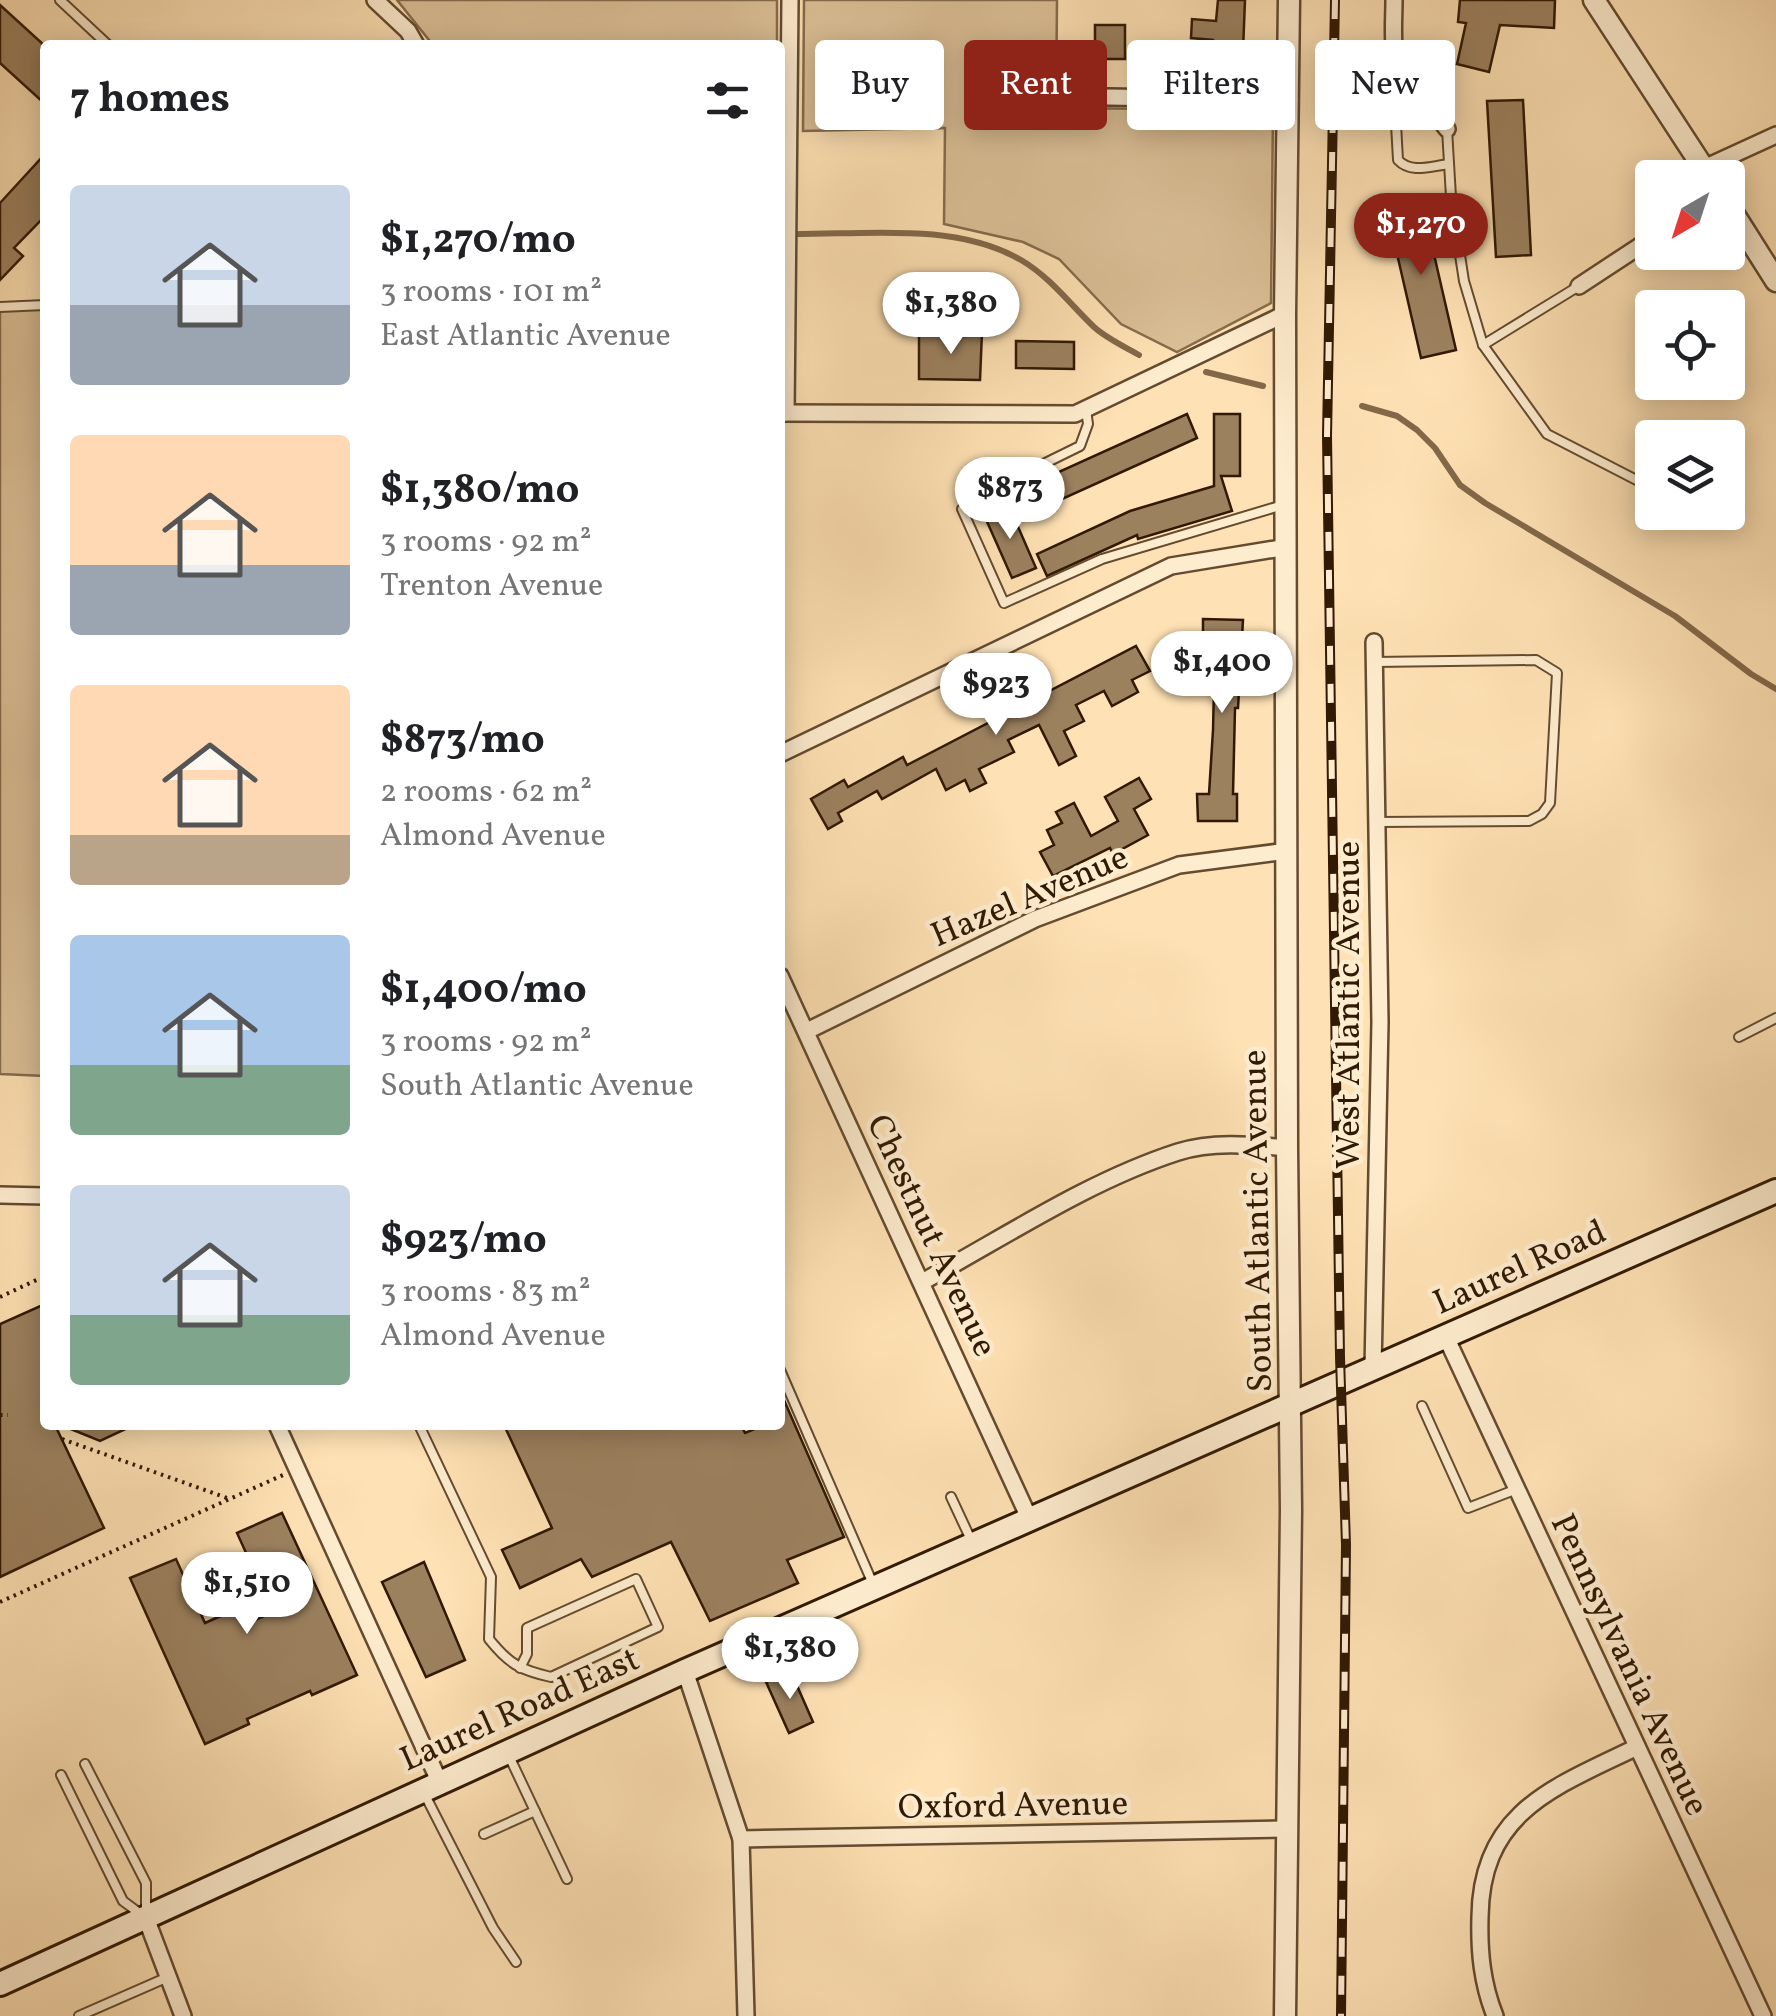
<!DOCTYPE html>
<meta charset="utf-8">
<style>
:root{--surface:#fff;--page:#f6f6f6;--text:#202124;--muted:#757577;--accent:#8f2418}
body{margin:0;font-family:Vollkorn,serif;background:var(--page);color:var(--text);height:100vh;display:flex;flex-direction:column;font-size:38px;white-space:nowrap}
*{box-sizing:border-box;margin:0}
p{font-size:32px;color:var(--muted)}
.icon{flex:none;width:55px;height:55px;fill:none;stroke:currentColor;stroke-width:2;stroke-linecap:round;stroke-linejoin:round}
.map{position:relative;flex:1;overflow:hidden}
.side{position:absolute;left:40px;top:40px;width:745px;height:1390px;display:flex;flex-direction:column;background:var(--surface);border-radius:10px;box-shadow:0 5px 25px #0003}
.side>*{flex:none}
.hud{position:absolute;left:815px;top:40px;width:810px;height:90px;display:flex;gap:20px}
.needle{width:65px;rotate:219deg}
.fabs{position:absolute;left:1635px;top:160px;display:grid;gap:20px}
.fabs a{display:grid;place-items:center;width:110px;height:110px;border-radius:10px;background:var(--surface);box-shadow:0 5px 25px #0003;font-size:50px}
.price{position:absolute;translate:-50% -85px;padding:0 22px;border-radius:35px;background:#fff;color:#222;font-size:32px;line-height:65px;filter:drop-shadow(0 2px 5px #0008)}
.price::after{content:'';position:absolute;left:50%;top:60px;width:30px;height:22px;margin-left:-15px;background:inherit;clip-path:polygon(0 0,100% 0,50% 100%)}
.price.selected{background:var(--accent);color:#fff}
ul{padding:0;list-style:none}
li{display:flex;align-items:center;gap:30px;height:250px;padding:0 30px}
li span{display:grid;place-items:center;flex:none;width:280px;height:200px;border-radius:10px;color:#555}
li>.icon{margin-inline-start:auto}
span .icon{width:120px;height:120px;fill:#fffc;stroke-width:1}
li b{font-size:42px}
h2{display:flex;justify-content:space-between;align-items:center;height:120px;padding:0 30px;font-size:42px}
.chip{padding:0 35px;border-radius:10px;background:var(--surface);box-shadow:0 5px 25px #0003;font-size:35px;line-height:90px}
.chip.selected{background:var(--accent);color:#fff}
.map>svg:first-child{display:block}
</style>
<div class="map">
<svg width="1776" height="2016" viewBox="0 0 1776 2016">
<rect width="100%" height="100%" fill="#fee1b4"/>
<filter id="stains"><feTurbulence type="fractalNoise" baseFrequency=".002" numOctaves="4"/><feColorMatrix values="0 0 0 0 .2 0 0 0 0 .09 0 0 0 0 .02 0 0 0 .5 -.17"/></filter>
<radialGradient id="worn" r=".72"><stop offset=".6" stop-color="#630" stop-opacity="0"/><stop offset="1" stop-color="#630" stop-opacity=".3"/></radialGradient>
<!-- green -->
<g fill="#dbbf96" stroke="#866c4c" stroke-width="2.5">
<path d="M397 0H777V45H433Z"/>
<path d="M804 0H1057L1056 108 1273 110 1271 303 1177 352 1121 324 1059 259 1023 242 944 224 945 128 803 131Z"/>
<path d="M45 303V1076L0 1074V304Z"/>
</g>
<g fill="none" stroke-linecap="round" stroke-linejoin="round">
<!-- stream -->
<g stroke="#826849" stroke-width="6">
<path d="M780 234C857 236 951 220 1021 260 1050 277 1070 304 1094 327 1106 338 1125 347 1139 355"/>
<path d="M1206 372 1263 386"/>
<path d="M1362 406 1397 416 1417 430 1435 448 1460 485 1485 503 1675 616 1751 674 1776 689"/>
</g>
</g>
<!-- building -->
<g fill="#9c815f" stroke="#311903" stroke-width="2.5">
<path d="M1218 0H1245L1243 51 1213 50V40L1191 38 1192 19 1216 21Z"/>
<path d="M1460 0H1555L1554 28 1500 25 1489 72 1457 64 1466 23 1458 22Z"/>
<path d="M0 5 45 46V104L0 63Z"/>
<rect x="1095" y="25" width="30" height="34"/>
<path d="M1523 100 1531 255 1496 257 1487 101Z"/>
<path d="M45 154V216L14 248 23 256 0 280V203Z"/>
<path d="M1421 198 1456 350 1421 358 1386 206Z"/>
<path d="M964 332H982L980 380 919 379V335L964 336Z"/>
<path d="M1016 341 1074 342V369L1016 368Z"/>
<path d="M1187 414 1197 438 1020 518 1010 494Z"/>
<path d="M1214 414H1240V476H1221L1232 511 1138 539 1137 535 1047 576 1037 554 1130 511 1214 486Z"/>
<path d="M1009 506 1036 568 1012 578 985 517Z"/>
<path d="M1203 619 1243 620 1238 708H1235L1233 794H1237V821H1198L1197 794H1209L1213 730 1214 688H1205L1207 644H1203Z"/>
<path d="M1136 646 1150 671 1132 680 1138 692 1112 706 1104 691 1076 705 1084 721 1064 731 1076 756 1059 765 1039 725 1008 740 1014 752 979 769 986 783 970 791 965 780 946 790 936 769 882 799 877 791 838 813 842 821 828 829 811 799 844 780 848 787 903 757 907 765Z"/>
<path d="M1139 778 1151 799 1134 809 1148 835 1113 854 1110 848 1053 876 1040 852 1054 845 1047 830 1062 823 1056 812 1074 803 1091 836 1118 821 1105 797Z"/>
<path d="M45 1304V1425H55L104 1528 0 1577V1324Z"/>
<path d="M780 1391 844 1537 787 1560 798 1583 710 1621 671 1542 592 1577 581 1559 520 1588 502 1550 552 1528 504 1425H741L745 1433 765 1425H780Z"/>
<path d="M61 1425H134L100 1441Z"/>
<path d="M282 1513 357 1675 312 1695 310 1691 247 1719 249 1724 205 1744 130 1578 176 1559 205 1623 238 1608 246 1624 273 1612 237 1533Z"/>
<path d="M424 1562 465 1660 426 1677 382 1582Z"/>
<path d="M791 1672 813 1722 789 1733 766 1682Z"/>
</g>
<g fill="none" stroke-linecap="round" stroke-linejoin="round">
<defs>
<g id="service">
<path d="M60 0 108 45"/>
<path d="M1393 70 1398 160C1411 174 1431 166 1449 164"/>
<path d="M1447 129 1451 197 1464 281 1483 345 1547 434 1652 488"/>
<path d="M0 307 45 305"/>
<path d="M1483 345 1579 286"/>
<path d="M1086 410 1088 424 1080 446 1021 475 962 509 1004 603 1102 559 1283 505"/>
<path d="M1699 512 1706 516"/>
<path d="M1374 662 1536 660 1557 673 1550 803 1542 814 1529 821 1377 822"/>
<path d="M1739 1037 1776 1018"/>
<path d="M780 1370 873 1584"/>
<path d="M1422 1406 1468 1508 1517 1489"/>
<path d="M419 1425 491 1577 489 1639C509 1664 520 1670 551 1677L658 1627 636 1579 527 1628V1654L520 1668"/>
<path d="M951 1497 972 1542"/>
<path d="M509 1756 567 1879"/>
<path d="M85 1764 146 1883V1913"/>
<path d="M61 1775 123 1901 142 1915"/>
<path d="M425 1795 493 1928 516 1962"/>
<path d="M484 1834 535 1811"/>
<path d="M79 2016 168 1977"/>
</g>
<g id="minor">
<path d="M375 0 408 31 416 45"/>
<path d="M1394 0C1394 33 1388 68 1413 94 1425 107 1437 114 1447 129"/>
<path d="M1108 97 1290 100"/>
<path d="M1704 168 1776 135"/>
<path d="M1579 286 1652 238"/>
<path d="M780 413 1075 414 1285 314"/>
<path d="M786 413 790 0"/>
<path d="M780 754 1171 566 1287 547"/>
<path d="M780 976 1030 1520"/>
<path d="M807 1031 1035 919 1179 865 1287 851"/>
<path d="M0 1195 45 1196"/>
<path d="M922 1282C1005 1237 1088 1181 1178 1152 1213 1141 1252 1145 1287 1148"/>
<path d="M1446 1337 1763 2016"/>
<path d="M1373 1369 1380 1022 1374 642"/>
<path d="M277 1425 440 1783"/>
<path d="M685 1671 741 1839 746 2016"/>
<path d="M741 1839 1286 1829"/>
<path d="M146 1918 183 2016"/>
<path d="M1495 2016C1482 1983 1479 1952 1480 1917 1481 1811 1555 1787 1637 1747"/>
</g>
<g id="tertiary">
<path d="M1594 0 1710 178"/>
<path d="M1728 205 1776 281"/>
<path d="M1285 2016 1291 1510 1287 1148 1285 314 1289 0"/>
</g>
<path id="secondary" d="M0 1984 685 1671 1776 1191"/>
</defs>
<!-- service casing -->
<use href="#service" stroke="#644b2f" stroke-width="12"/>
<!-- minor casing -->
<use href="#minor" stroke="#644b2f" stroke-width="20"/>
<!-- tertiary casing -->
<use href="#tertiary" stroke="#644b2f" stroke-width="25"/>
<!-- secondary casing -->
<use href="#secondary" stroke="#311903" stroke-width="28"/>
<!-- path -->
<g stroke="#311903" stroke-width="4" stroke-dasharray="2.5 5" stroke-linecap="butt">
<path d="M0 1297 45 1276"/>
<path d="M0 1415H8"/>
<path d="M62 1439 230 1499"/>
<path d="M0 1602 283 1475"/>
</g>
<!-- service -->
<use href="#service" stroke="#feecce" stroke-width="8"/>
<!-- minor -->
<use href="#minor" stroke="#feecce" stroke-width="15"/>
<!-- tertiary -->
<use href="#tertiary" stroke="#feecce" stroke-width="20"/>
<!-- secondary -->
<use href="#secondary" stroke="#feecce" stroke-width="22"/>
<defs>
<path id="rail" d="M1335 0 1327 436 1340 1357 1346 1545 1341 2016"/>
</defs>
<!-- rail casing -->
<use href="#rail" stroke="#311903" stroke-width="10"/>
<!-- rail -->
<use href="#rail" stroke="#feecce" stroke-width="6" stroke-dasharray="19" stroke-linecap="butt"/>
</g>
<g text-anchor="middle" stroke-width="9" stroke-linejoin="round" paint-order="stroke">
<!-- street labels -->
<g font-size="35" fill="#311903" stroke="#feecce">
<text transform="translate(1029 895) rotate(-23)" y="12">Hazel Avenue</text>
<text transform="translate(1347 1005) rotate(-90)" y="12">West Atlantic Avenue</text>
<text transform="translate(1256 1221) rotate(-91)" y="12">South Atlantic Avenue</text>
<text transform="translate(933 1235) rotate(65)" y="12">Chestnut Avenue</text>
<text transform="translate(1519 1266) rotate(-24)" y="12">Laurel Road</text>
<text transform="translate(1631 1664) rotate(65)" y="12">Pennsylvania Avenue</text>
<text transform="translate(519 1708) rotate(-24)" y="12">Laurel Road East</text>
<text transform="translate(1013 1804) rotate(-1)" y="12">Oxford Avenue</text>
</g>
</g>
<rect width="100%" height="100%" filter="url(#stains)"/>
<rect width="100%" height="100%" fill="url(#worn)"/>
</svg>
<div class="fabs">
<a><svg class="needle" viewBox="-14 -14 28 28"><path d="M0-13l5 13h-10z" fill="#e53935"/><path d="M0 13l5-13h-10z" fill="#757577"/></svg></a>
<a><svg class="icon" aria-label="locate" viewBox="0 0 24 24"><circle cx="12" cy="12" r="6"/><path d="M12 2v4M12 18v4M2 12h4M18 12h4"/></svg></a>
<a><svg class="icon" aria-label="layers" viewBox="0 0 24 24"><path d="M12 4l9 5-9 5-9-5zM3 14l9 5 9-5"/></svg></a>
</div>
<b class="price selected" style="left:1421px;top:278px">$1,270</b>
<b class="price" style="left:951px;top:357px">$1,380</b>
<b class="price" style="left:1010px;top:542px">$873</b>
<b class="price" style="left:1222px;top:716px">$1,400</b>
<b class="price" style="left:996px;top:738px">$923</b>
<b class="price" style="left:247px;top:1637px">$1,510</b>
<b class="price" style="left:790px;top:1702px">$1,380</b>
<div class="hud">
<a class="chip">Buy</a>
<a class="chip selected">Rent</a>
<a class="chip">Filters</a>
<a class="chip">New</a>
</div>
<section class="side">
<h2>7 homes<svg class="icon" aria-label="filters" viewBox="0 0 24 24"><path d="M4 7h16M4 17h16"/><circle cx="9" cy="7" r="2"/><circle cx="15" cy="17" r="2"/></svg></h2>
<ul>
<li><span style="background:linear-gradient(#c9d6e8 60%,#9aa5b1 0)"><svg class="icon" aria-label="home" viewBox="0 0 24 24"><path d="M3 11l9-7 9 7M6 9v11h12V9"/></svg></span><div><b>$1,270/mo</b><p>3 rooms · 101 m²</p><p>East Atlantic Avenue</p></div></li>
<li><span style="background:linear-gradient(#ffd9b3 65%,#9aa5b1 0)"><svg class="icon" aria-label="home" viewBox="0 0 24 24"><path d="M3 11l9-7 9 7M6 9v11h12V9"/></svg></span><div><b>$1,380/mo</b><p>3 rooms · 92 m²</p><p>Trenton Avenue</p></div></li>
<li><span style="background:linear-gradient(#ffd9b3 75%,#b9a48a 0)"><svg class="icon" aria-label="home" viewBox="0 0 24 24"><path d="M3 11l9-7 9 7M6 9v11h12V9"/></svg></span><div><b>$873/mo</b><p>2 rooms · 62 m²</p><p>Almond Avenue</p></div></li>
<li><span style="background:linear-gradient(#a9c7e8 65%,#7fa58c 0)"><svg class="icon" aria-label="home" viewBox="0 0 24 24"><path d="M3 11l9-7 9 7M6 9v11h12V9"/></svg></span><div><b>$1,400/mo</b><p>3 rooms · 92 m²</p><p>South Atlantic Avenue</p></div></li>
<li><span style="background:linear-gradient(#c9d6e8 65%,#7fa58c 0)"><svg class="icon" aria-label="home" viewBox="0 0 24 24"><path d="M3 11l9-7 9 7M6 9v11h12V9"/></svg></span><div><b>$923/mo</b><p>3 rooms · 83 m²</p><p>Almond Avenue</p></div></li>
</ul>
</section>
</div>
